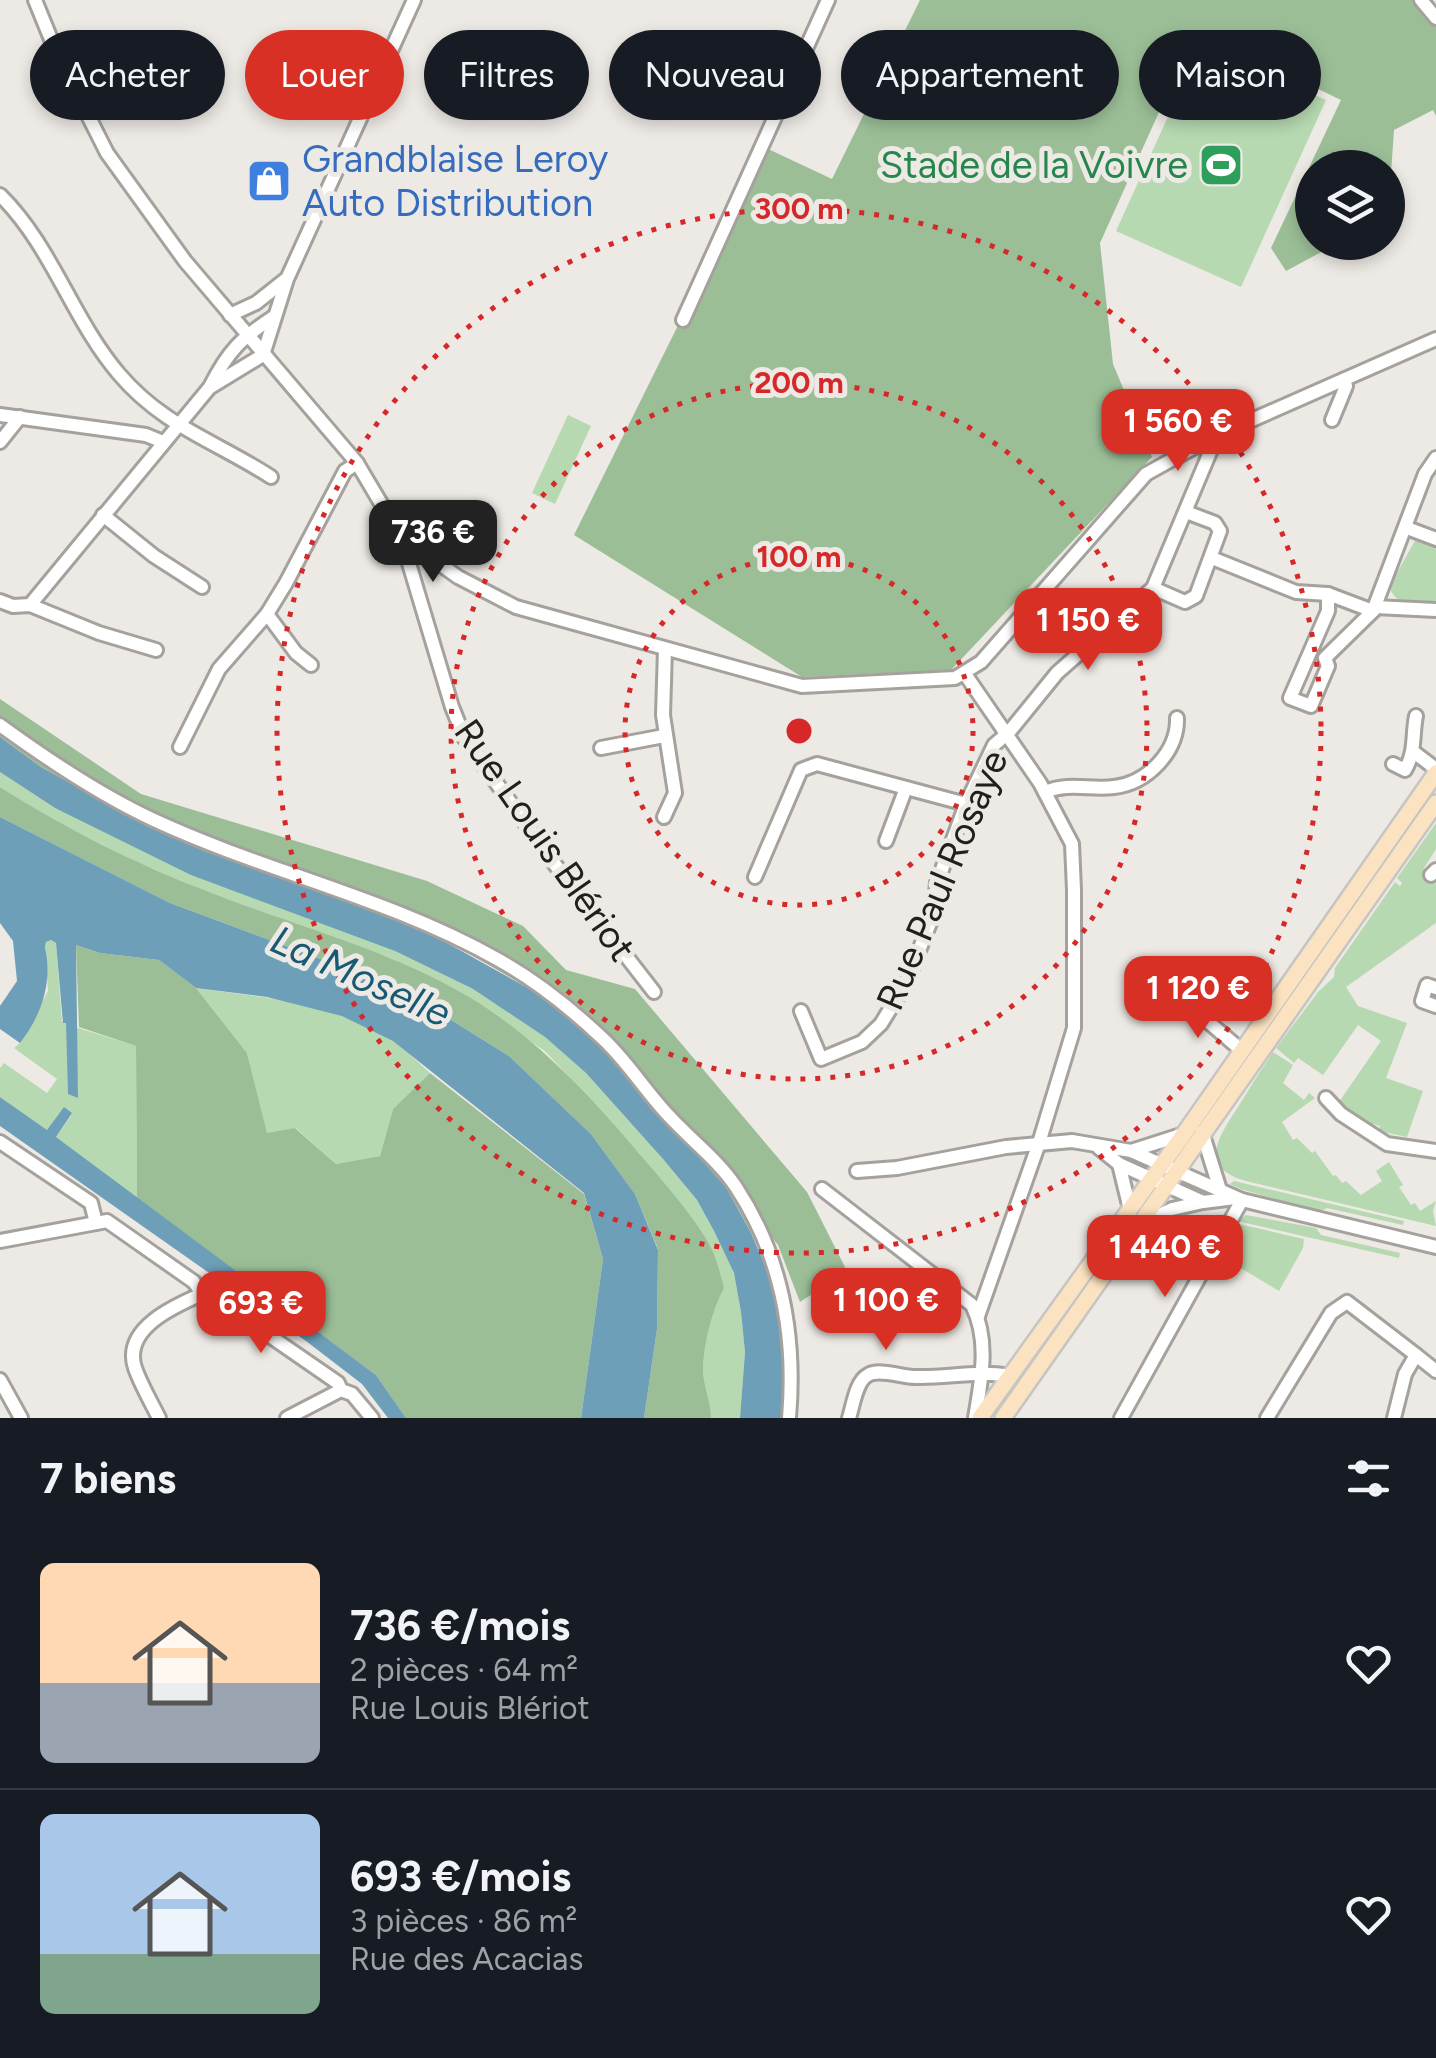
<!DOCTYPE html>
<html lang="fr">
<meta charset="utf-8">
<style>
:root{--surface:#171b24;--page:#242831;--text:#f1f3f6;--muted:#9ea1a6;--line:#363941;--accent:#d93025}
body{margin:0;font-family:Figtree,sans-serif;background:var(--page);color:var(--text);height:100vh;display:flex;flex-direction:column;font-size:38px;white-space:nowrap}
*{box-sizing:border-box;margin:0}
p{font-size:32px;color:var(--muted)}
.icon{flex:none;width:55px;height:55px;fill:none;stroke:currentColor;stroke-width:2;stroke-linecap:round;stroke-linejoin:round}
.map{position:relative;height:1418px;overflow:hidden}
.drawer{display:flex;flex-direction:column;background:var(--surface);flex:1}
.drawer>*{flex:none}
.guide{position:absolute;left:30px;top:30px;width:1378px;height:90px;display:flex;gap:20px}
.controls{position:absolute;left:1295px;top:150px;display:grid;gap:20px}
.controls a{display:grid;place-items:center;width:110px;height:110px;border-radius:50%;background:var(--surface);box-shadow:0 5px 15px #0003;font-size:50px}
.price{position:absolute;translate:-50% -85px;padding:0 22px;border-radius:20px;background:var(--accent);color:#fff;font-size:32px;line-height:65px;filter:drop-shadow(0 2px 5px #0008)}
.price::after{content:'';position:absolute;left:50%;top:60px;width:30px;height:22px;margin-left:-15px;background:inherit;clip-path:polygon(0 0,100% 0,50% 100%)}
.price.active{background:#222;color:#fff}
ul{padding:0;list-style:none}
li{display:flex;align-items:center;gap:30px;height:250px;padding:0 40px}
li+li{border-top:2px solid var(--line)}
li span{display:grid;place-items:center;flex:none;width:280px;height:200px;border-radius:15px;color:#555}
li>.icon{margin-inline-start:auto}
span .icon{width:120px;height:120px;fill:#fffc;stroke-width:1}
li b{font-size:42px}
h2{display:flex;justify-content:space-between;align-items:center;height:120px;padding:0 40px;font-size:42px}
.chip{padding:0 35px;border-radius:45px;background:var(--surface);box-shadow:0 5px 15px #0003;font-size:35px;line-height:90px}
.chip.active{background:var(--accent);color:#fff}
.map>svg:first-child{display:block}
</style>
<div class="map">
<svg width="1436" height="1418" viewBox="0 0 1436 1418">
<rect width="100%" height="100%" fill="#ede9e4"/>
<!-- green -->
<g fill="#b6d9b1">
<path d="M1201 44 1326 100 1241 287 1116 231Z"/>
<path d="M568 415 591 426 555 504 532 493Z"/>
<path d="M1416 539 1436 546V606C1416 606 1398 608 1389 587Z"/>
<path d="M0 772 55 808 395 951 473 989 545 1037 586 1073 663 1159 697 1200 714 1231 734 1273 741 1312 745 1352 740 1418H711C711 1401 703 1385 703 1369 704 1341 712 1312 724 1288L639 1153 545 1051 437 980 390 958 207 892 137 862 49 818 0 787Z"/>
<path d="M1436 823V849L1424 868 1436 884V923L1346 987 1358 1006 1407 1023 1386 1078 1423 1091 1407 1137 1379 1131 1380 1126 1373 1124 1371 1127 1339 1102 1381 1041 1358 1025 1323 1075 1298 1058 1294 1063 1276 1048 1318 992 1334 977 1335 968 1395 882 1400 886 1402 883 1397 878Z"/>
<path d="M51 940 56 943 62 1022H66L78 1097 75 1027 136 1046 137 1198 56 1137 72 1114 48 1131 0 1097V1068L4 1063 47 1093 57 1079 14 1048 20 1043 48 991 45 949 46 942Z"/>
<path d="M196 988C261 997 338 1003 394 1041 407 1050 418 1063 430 1073L393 1109 380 1156 336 1164 296 1128 267 1134 247 1053Z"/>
<path d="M1273 1052 1293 1065 1283 1083 1304 1100 1309 1093 1315 1098 1282 1122 1293 1140 1297 1138 1312 1153 1315 1151 1333 1176 1336 1175 1342 1183 1346 1181 1361 1195 1382 1181 1376 1171 1389 1162 1403 1185 1399 1187 1411 1205 1415 1203 1420 1211 1436 1201 1433 1211 1436 1226 1246 1181C1197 1167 1219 1136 1238 1107 1249 1089 1261 1070 1273 1052Z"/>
<path d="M1234 1181 1404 1221 1403 1225 1327 1208 1318 1212 1241 1189 1230 1184Z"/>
<path d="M1246 1215 1316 1228 1321 1235 1400 1253 1399 1258 1237 1221Z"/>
<path d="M1239 1224 1304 1239 1303 1248 1279 1291 1224 1258Z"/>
</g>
<!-- forest -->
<g fill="#9bbe97">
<path d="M920 0H1422L1436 16V116L1433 110 1394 130 1388 216V168H1312V242L1338 243 1286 271 1271 248 1341 100 1196 30 1100 243 1113 364 1152 457 951 670 802 677 574 535 766 148 832 179Z"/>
<path d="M0 699 141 794 427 881 523 926 566 970 635 989 807 1192 844 1265 858 1303 832 1327 817 1291 800 1302 778 1245 760 1222 751 1233 729 1192 595 1039 535 992 467 952 389 914 204 851 88 793 41 767 0 737Z"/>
<path d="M0 787C66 829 136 864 209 892 300 928 399 952 482 1005 540 1043 586 1092 631 1144 654 1171 700 1222 713 1252 718 1264 721 1277 724 1288 712 1312 704 1341 703 1369 703 1385 711 1401 711 1418H644L657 1329 658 1249 635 1194 591 1134 509 1056 443 1015 337 965 170 903 0 817Z"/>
<path d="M76 945 100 953 159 960 196 988 247 1053 267 1133 295 1128 336 1164 380 1156 393 1109 430 1073 584 1194 603 1259 581 1418H406L376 1375 137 1198 136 1046 79 1027Z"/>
</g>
<!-- water -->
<g fill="#6d9fb9">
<path d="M0 737 41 767 88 793 204 851 389 914 429 933 535 992 595 1039 727 1189 751 1233 774 1287 786 1343 785 1418H740L745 1352 741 1312 734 1273 714 1231 697 1200 663 1159 586 1073 545 1037 473 989 395 951 191 875 55 808 0 772Z"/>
<path d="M0 817 170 903 337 965 443 1015 509 1056 591 1134 635 1194 658 1250 657 1329 644 1418H581L603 1259 584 1193 393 1041 342 1016 267 997 196 988 159 960 100 953 76 945 78 1098 68 1094 66 1023H63L56 943 51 940 46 942 45 948C53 983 41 1016 20 1043L0 1029V1006L17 981 13 941 0 923Z"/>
<path d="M0 1097 47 1130 64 1107 72 1113 56 1137 376 1375 406 1418H388L362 1384 306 1341 0 1126Z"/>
</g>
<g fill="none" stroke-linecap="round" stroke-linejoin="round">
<defs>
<g id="minor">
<path d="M35 0 57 54 107 153 185 261 357 463 395 527 405 550 452 707 465 739 553 862 654 992"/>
<path d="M1421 0 1436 18"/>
<path d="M0 195C52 246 72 319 119 374 164 427 216 441 271 477"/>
<path d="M230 315 256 303 285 280"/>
<path d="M683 320 828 0"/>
<path d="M263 355 287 279 414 0"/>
<path d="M212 386 263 355"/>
<path d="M0 415 146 435 163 442"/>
<path d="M1332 420 1346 386 1343 380"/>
<path d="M0 442 20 417"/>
<path d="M1186 512 1215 523 1220 531 1196 596 1185 602 1153 588 1213 445 1211 438"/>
<path d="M103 515 154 556 202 587"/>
<path d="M1407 528 1436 539"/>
<path d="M405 550 413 549 430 557 458 577 516 607 802 686 955 678 981 662 1146 474 1211 438 1436 339"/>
<path d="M1212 558 1296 592 1328 594 1373 611"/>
<path d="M1328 594V611L1290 698 1311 706 1328 666 1325 658 1373 611 1425 474 1436 458"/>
<path d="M0 601 13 606 30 605 99 633 156 650"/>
<path d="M30 605 210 387C228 351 241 338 275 316"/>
<path d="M1375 607 1436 610"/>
<path d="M267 614 296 653 311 665"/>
<path d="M965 674 1040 783 1072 844 1074 890V1028L1039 1143 978 1316"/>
<path d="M0 725C48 760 100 795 154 820 266 872 389 898 497 959 533 979 570 1008 600 1036 626 1059 645 1091 669 1116 690 1139 719 1161 736 1187 782 1257 796 1336 789 1418"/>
<path d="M180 747 219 669 267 614 286 583 345 471 357 463"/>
<path d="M601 748 664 736"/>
<path d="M1415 753 1436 769"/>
<path d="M1393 764 1405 770C1416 751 1412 736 1416 716"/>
<path d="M1045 792C1069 782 1090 790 1114 787 1148 783 1178 751 1177 718"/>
<path d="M664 817 675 793 663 715 665 649"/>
<path d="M886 841 906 788"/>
<path d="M1431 875 1436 870"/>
<path d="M755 877 801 770 817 764 966 804"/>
<path d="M1436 988 1427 985 1422 1001 1436 1006"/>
<path d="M1171 1002 1191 1007 1241 1050"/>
<path d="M801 1011 821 1059 862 1042 881 1024 906 983 934 913 937 883 966 804 994 745 1009 732 1057 673 1153 588"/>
<path d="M1326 1098 1341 1114 1387 1144 1436 1151"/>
<path d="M1202 1132 1220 1190"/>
<path d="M0 1142 91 1203 96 1223"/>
<path d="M1099 1148 1119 1164 1203 1202 1235 1198"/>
<path d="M1131 1151 1184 1134"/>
<path d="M1119 1164 1130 1209"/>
<path d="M857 1171 897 1168 1006 1147 1072 1141 1131 1151 1242 1200 1436 1247"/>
<path d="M822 1189 972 1305C990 1341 981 1381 975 1418"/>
<path d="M1142 1224 1172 1209 1203 1202"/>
<path d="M0 1241 107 1221 194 1282 202 1294 212 1296 338 1383 341 1390 352 1394 372 1418"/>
<path d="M1416 1355 1436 1371"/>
<path d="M0 1380 21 1418"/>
<path d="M159 1418C151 1402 141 1385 135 1368 122 1329 174 1306 202 1294"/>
<path d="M287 1418 341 1390"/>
<path d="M849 1418C853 1406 856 1381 868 1375 879 1368 902 1377 915 1377 950 1378 974 1370 1011 1376"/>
<path d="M1121 1418 1242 1200"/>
<path d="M1267 1418 1331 1313 1347 1302 1416 1355 1405 1374 1394 1418"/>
</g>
<g id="major">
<path d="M980 1418 1184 1134 1436 773"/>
<path d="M1003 1418 1436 803"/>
</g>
</defs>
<!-- minor casing -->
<use href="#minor" stroke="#a5a19c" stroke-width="18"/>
<!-- major casing -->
<use href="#major" stroke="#c5c5c4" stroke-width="20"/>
<!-- minor -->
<use href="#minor" stroke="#fff" stroke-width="12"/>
<!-- major -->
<use href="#major" stroke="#fbe2c0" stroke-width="15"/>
</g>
<!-- distance rings -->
<g fill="none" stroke="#d62828" stroke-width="5" stroke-dasharray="5 10">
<circle cx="799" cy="731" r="174"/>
<circle cx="799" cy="731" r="348"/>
<circle cx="799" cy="731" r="522"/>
</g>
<!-- icons -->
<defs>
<symbol id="stadium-square" viewBox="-11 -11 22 22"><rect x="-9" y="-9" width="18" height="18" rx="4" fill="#2e9e5b" stroke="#ede9e4"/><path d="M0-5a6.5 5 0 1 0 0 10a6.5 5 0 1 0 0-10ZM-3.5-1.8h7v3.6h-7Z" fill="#fff"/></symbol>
<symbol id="shop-square" viewBox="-11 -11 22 22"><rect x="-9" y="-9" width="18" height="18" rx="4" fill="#3f7fe0" stroke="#ede9e4"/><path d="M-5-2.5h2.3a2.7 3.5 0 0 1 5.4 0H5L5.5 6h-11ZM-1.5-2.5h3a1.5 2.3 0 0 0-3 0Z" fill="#fff"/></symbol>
</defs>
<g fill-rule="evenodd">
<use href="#stadium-square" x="1196" y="140" width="50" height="50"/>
<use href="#shop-square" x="244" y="156" width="50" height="50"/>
</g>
<g text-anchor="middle" stroke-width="10" stroke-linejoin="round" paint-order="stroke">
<!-- shop labels -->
<g font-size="38" fill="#366cbe" stroke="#ede9e4" text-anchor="start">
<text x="302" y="172">Grandblaise Leroy<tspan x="302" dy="44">Auto Distribution</tspan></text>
</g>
<!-- leisure labels -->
<g font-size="38" fill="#27864d" stroke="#ede9e4" text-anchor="end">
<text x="1188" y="178">Stade de la Voivre</text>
</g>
<!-- street labels -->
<g font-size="38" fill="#21201d" stroke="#ede9e4">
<text transform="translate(545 840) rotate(55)" y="13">Rue Louis Blériot</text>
<text transform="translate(942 880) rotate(-67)" y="13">Rue Paul Rosaye</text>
</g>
<!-- water labels -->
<g font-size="40" font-style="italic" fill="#195974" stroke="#ede9e4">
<text transform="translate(361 976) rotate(24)" y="14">La Moselle</text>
</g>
</g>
<circle cx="799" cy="731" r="15" fill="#d62828" stroke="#ede9e4" stroke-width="5"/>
<g font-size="30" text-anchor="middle" font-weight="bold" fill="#d62828" stroke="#ede9e4" stroke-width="10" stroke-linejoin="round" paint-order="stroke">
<text x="799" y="219">300 m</text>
<text x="799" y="393">200 m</text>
<text x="799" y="567">100 m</text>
</g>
</svg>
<div class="controls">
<a><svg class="icon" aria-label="layers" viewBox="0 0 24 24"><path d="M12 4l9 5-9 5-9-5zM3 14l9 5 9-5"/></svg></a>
</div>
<b class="price" style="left:1178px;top:474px">1 560 €</b>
<b class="price active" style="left:433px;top:585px">736 €</b>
<b class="price" style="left:1088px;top:673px">1 150 €</b>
<b class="price" style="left:1198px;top:1041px">1 120 €</b>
<b class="price" style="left:1165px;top:1300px">1 440 €</b>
<b class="price" style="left:886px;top:1353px">1 100 €</b>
<b class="price" style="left:261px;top:1356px">693 €</b>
<div class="guide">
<a class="chip">Acheter</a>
<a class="chip active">Louer</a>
<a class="chip">Filtres</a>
<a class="chip">Nouveau</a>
<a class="chip">Appartement</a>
<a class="chip">Maison</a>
</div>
</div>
<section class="drawer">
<h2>7 biens<svg class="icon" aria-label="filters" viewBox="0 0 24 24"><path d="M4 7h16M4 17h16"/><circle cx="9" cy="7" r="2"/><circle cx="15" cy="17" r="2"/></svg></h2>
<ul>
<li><span style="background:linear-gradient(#ffd9b3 60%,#9aa5b1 0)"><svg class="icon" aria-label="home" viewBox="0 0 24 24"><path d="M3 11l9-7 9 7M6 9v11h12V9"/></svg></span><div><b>736 €/mois</b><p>2 pièces · 64 m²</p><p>Rue Louis Blériot</p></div><svg class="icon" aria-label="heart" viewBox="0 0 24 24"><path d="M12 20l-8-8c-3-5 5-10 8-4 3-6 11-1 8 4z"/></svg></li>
<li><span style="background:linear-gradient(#a9c7e8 70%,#7fa58c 0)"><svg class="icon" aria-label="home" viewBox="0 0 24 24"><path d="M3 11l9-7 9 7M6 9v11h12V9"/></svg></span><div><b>693 €/mois</b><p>3 pièces · 86 m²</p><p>Rue des Acacias</p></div><svg class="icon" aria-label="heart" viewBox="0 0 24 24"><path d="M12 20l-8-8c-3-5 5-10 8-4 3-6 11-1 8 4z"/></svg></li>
</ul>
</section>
